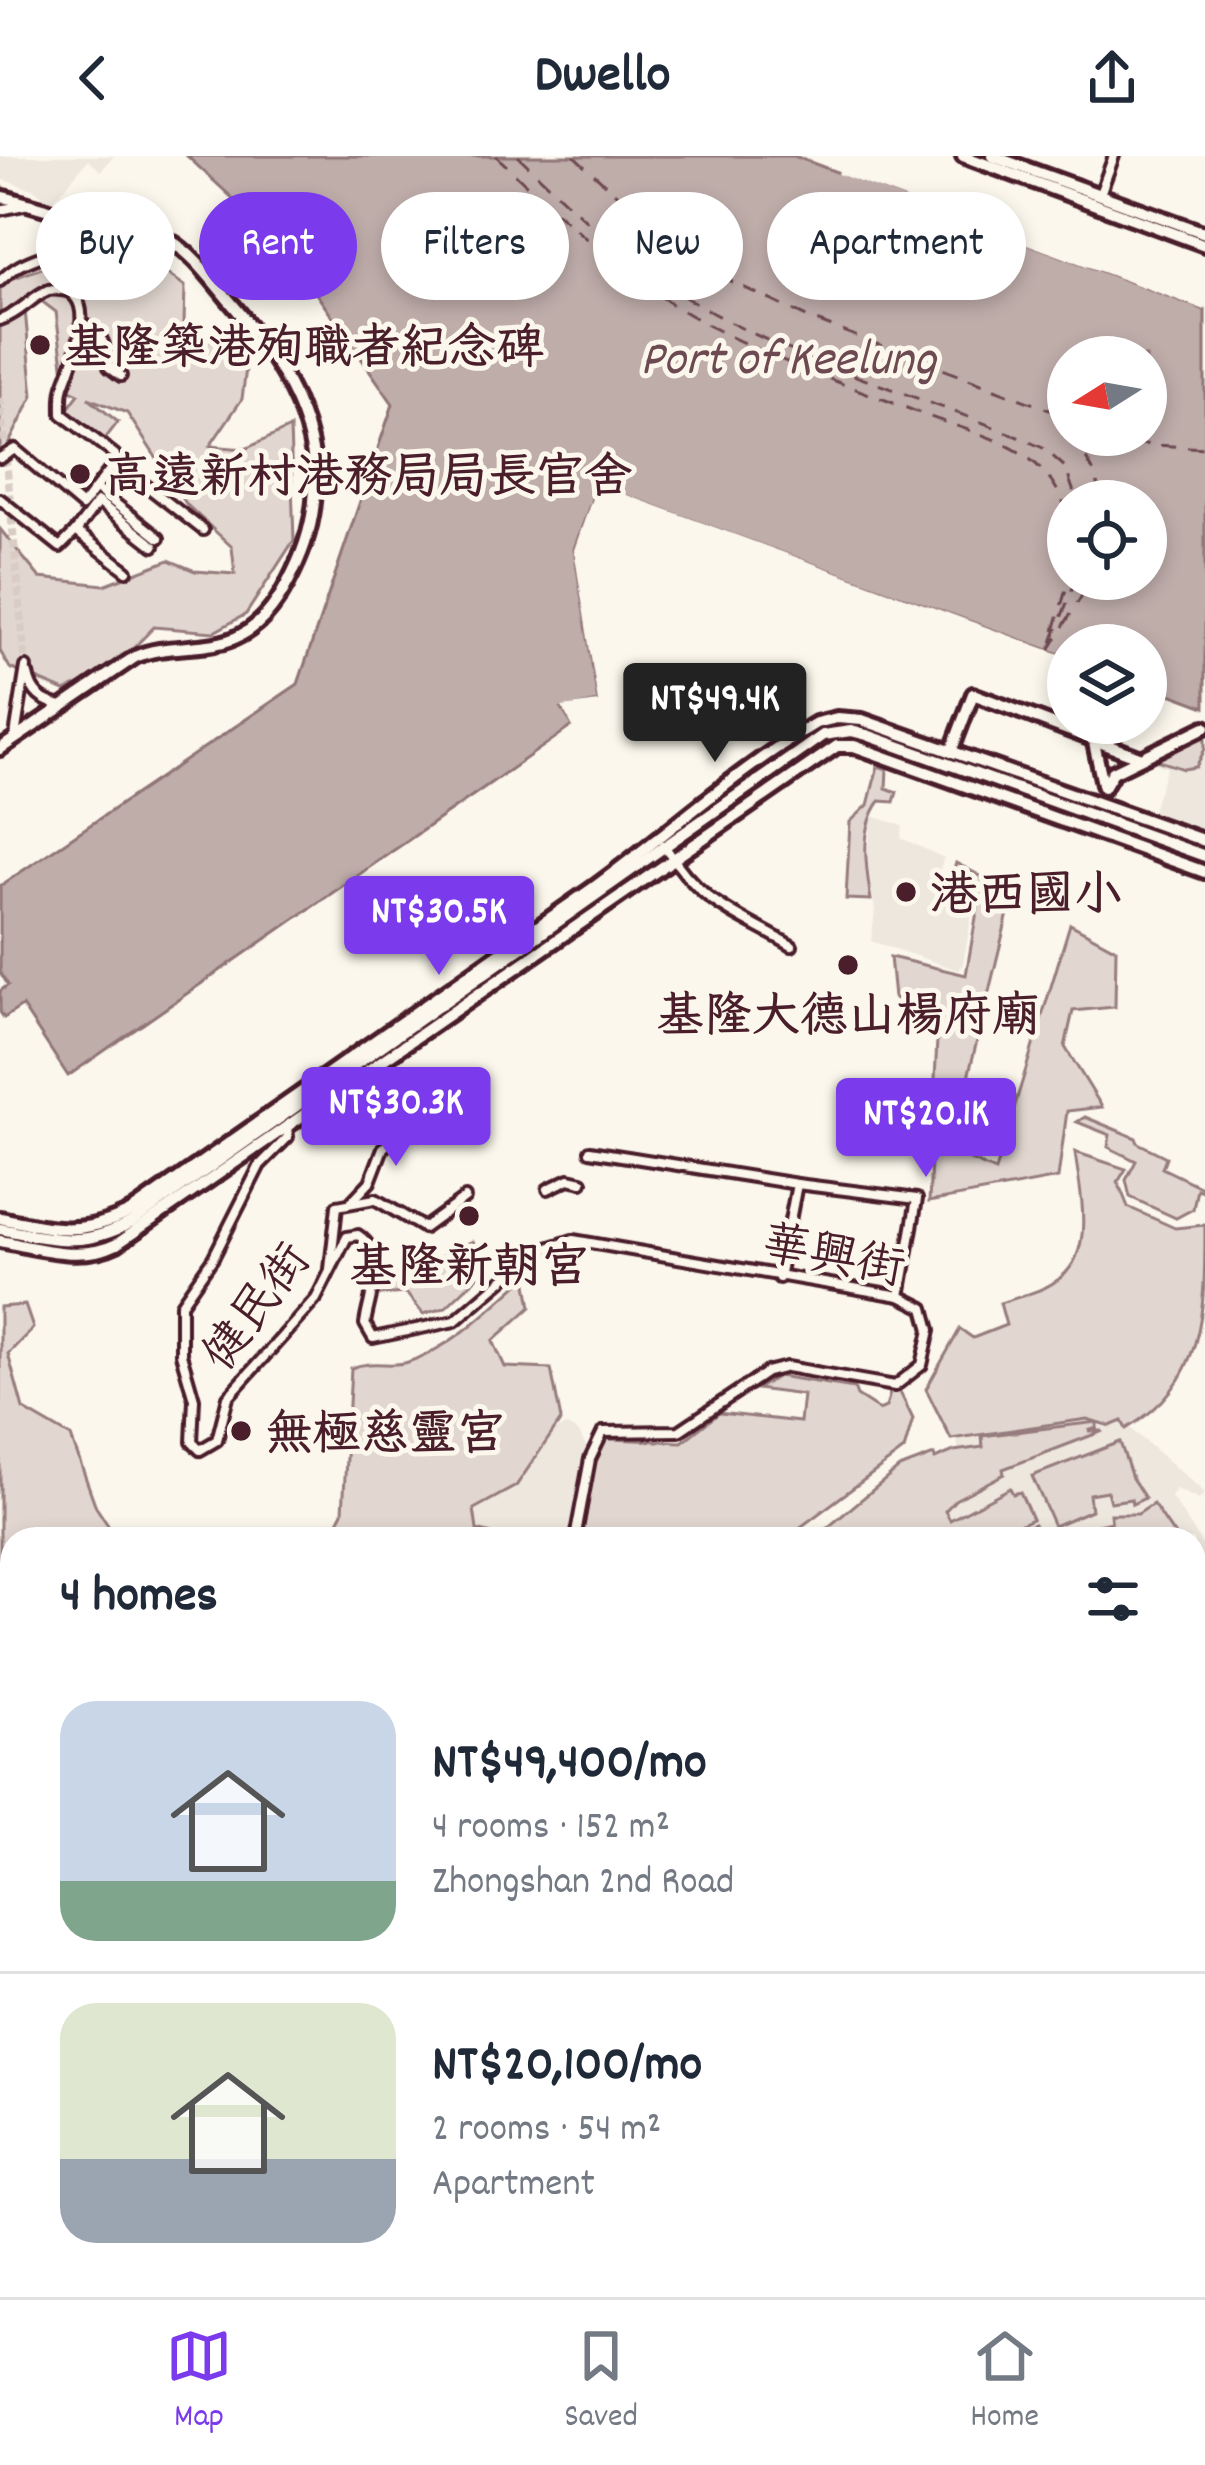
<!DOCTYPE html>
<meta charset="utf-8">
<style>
:root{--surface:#fff;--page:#f2f2f3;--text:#1f2937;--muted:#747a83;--line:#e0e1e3;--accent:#7c3aed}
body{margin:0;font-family:Dekko,"LXGW WenKai TC",sans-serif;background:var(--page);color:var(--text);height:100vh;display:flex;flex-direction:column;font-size:45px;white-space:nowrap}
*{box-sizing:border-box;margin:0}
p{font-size:39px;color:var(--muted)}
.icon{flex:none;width:66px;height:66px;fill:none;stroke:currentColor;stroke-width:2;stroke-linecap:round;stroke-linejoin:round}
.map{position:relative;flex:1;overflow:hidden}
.panel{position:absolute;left:0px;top:1371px;width:1206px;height:771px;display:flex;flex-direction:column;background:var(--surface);border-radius:36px 36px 0 0;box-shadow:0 6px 18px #0003}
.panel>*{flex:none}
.guide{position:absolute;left:36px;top:36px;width:1134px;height:108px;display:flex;gap:24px}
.needle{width:78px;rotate:259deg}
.buttons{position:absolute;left:1047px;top:180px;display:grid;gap:24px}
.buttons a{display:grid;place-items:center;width:120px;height:120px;border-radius:50%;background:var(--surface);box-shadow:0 6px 18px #0003;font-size:60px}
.price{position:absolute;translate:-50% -102px;padding:0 27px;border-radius:12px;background:var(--accent);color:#fff;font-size:39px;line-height:78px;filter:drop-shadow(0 3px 6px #0008)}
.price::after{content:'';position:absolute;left:50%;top:72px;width:36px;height:27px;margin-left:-18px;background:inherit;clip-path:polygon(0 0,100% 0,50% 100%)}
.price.selected{background:#222;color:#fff}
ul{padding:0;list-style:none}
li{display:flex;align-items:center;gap:36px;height:300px;padding:0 60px}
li+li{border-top:3px solid var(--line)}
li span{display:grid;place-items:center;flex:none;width:336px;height:240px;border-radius:36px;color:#555}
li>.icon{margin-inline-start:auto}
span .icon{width:144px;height:144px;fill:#fffc;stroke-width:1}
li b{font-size:51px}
h2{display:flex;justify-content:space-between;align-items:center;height:144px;padding:0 60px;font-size:51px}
.pill{padding:0 42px;border-radius:54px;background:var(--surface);box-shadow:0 6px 18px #0003;font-size:42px;line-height:108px}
.pill.selected{background:var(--accent);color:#fff}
header{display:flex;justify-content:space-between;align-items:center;height:156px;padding:0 60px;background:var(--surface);font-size:54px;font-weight:700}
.dock{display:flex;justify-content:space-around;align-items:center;height:168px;border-top:3px solid var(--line);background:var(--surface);font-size:33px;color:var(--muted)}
.dock a{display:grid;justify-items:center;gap:6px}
.dock .selected{color:var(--accent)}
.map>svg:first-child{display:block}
</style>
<header><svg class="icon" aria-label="back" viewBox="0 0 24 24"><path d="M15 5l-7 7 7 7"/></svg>Dwello<svg class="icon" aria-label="share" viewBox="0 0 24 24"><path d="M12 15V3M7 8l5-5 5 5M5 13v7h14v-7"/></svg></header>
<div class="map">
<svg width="1205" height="2141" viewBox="0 0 1205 2141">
<rect width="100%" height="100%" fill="#fbf7ec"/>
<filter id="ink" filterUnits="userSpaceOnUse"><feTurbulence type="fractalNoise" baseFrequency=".00833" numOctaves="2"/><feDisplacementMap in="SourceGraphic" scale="24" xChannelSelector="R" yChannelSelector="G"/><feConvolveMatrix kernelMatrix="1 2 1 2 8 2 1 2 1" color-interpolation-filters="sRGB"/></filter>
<g filter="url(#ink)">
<!-- built -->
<g fill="#eee7de">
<path d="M0 0H114L101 15 88 4 51 48 35 34 0 23Z"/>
<path d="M1205 579V688L1152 669 1156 657 1152 655 1167 612 1153 606Z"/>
<path d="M872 660 898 668 903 671 901 682 944 702 935 726 943 745 972 757 963 808 958 814 871 785 875 755 867 700Z"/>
<path d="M1119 1252 1130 1272 1205 1337 1199 1344 1176 1333 1171 1341 1205 1392V1414L1194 1428V1383H884L961 1313 956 1278Z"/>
<path d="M567 1270 579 1277 587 1292 567 1383H475L473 1353 516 1330 550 1275Z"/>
<path d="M1205 1756V1898L1194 1884V1765Z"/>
</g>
<!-- green -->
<g fill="#e2d7d0" stroke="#967b7e" stroke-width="3">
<path d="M119 84 185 130 184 168 247 205 242 243 210 290 245 293 290 272 294 384 246 458 214 476 154 471 111 515 65 535 10 512 0 495V373L40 422 104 429 169 404 195 415 235 418 232 391 187 349 127 257 88 242 118 266 105 283 67 254 79 238 66 232 56 156 40 144 24 143 33 240 0 305V127Z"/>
<path d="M1205 579V593L1196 611 1184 613 1156 604Z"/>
<path d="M878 610 887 613 886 632 897 636 894 646 880 645C859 674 866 711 871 744L846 743 850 666 868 649Z"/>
<path d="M956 707 1013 737 950 995 995 1015 1070 768 1116 793 1115 851 1073 855 1065 891 1102 951 1067 955 1058 1022 929 1046 937 883 894 841 890 801 966 819 978 750 948 732Z"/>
<path d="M1085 961 1136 982 1138 987 1166 1001 1162 1012 1205 1033V1036L1197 1033 1193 1053 1176 1062 1130 1041 1126 1024 1136 1005 1108 991 1110 979 1077 966Z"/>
<path d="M1075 996 1126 1013 1118 1026 1128 1051 1175 1072 1205 1069C1205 1156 1205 1227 1126 1273L1122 1265 1110 1270 1097 1266V1272L1088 1275H1103L1003 1313 1004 1318 955 1344 945 1355 950 1364 1010 1332 1013 1338 1020 1336 1032 1363 1005 1375 1004 1379 1034 1368 1040 1383H814L899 1312 934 1299 935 1303 954 1295 983 1291 982 1280 1097 1266 1087 1263 951 1283 926 1233 960 1173 973 1182 1006 1169 1000 1147C1017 1141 1038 1137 1053 1127 1098 1101 1080 1039 1075 996Z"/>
<path d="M473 1085 486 1113 445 1152 423 1158 406 1137 378 1139 384 1114 434 1121 443 1099Z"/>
<path d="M526 1121 531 1151 493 1185 505 1211 551 1213 561 1264 516 1330 474 1353 477 1374 496 1379 495 1383H329L343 1356 351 1212C375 1203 390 1212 408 1206 454 1191 491 1152 526 1121Z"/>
<path d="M25 1149 33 1172 8 1198 23 1253 71 1281 96 1351 117 1383H12V1444L0 1433V1151Z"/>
<path d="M778 1220 854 1232 857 1240 879 1254 886 1251 890 1237 899 1234 913 1263 904 1294 798 1373 790 1383H582L597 1293 608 1283 682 1286 719 1257 800 1266 803 1239 757 1233Z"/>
<path d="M1120 1286 1132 1322 1145 1342 1132 1348 1131 1343 1110 1346 1107 1335 1089 1338 1091 1354 1054 1370 1032 1320Z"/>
<path d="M1153 1348 1177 1383H1093L1088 1371 1111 1366 1110 1358H1138Z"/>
<path d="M0 1743 12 1746V1943L0 1934Z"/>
<path d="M0 2061 12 2063V2130H650L640 2141H0Z"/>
</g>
<!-- water -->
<path fill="#bfadaa" stroke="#907477" stroke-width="3" fill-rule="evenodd" d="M187 0H794L1205 154V551L1146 529V489H1068V501L597 329 574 393 598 546 562 553 573 570 68 920 22 850 4 862 0 856V835L8 829 0 816V730L298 528 393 248 280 86ZM1068 201H1146V279H1068ZM1068 345H1146V423H1068Z"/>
<!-- pier -->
<g fill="#fbf7ec">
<path d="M840 12 1205 148V154L838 18Z"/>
<path d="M597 328 1068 501V507L601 336 580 393 603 549 571 556 579 569 577 575 335 744 333 741 573 571 562 551 598 546 574 394Z"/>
</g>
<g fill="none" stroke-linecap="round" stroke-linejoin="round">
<!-- ferry -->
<g stroke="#6d4a51" stroke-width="3" stroke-dasharray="15 12" stroke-linecap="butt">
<path d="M496 0C552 52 607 106 672 148 749 197 840 226 925 259 986 282 1046 289 1068 359"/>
<path d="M518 0C573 52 629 109 695 147 803 211 929 240 1043 292L1065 311 1077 345"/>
<path d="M574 0 667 84 711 116 811 163 1068 261"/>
<path d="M1058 259 1068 272"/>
<path d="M1073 279 1096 320 1101 345"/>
<path d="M1108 279 1125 287 1205 292"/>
<path d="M1054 475 1069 423"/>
<path d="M1052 486 1076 423"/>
<path d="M1049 494 1092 423"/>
</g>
<!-- minor-tunnel -->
<path stroke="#d8ccc5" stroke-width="8" stroke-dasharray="8 4" stroke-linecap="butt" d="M0 242 26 511"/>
<defs>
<g id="minor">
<path d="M1100 38 1114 0"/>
<path d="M0 54 24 49"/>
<path d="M0 125C25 100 44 104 68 87L77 62"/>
<path d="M0 164C21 157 31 141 48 134 53 133 63 134 67 135 97 147 72 209 64 230 61 239 62 249 62 258L115 299 116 306 82 350 15 293 0 302"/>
<path d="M82 167C104 177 105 189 109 211L121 220"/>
<path d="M116 306 203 374"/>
<path d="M98 334 159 382"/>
<path d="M0 343 60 391 76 375 127 415"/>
<path d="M76 375 98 346 154 390"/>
<path d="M28 518C32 538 42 545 61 550"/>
<path d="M15 580 26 511"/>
<path d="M664 689C702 750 734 756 792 790"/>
<path d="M287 970 288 981 260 1009 213 1102 181 1148V1198L194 1243 192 1286 200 1294 217 1284 228 1241 316 1143 347 1081 358 1079C389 1100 369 1139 365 1168L373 1182 455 1165 535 1096 573 1084 900 1140 924 1152 930 1174 922 1209 895 1230 787 1211 767 1216 679 1275 603 1276 590 1303 575 1383"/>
<path d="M590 995 797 1028 779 1122"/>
<path d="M797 1028 917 1043 900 1140"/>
<path d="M548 1033 569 1023 582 1026"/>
<path d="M352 1045 370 1026 383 992 411 969"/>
<path d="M330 1113 337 1050 375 1043 424 1072 465 1042"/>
<path d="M0 1531 12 1537"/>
<path d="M2 1692 5 1667 12 1657"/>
<path d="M0 1994 3 1991"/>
<path d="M0 2013 12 2018"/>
<path d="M0 2047 12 2051"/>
</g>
<g id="tertiary">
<path d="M963 0 1205 89"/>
<path d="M992 0 1205 77"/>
<path d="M0 40C26 47 53 56 80 62 108 68 143 69 169 84 191 96 211 123 227 142 298 223 345 311 293 416 281 441 266 466 241 479 209 497 168 486 135 501L0 593"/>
<path d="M1093 582 1103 628"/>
<path d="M951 596 973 538 1139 601"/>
<path d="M1104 631 1113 616 1205 571"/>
<path d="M0 1062C54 1073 81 1081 132 1055L593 732C668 678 736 614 816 567L837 562 862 564 1205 685"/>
<path d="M0 1073C53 1083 82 1093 132 1066L823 579 851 575 867 579 1205 700"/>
<path d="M0 1085C38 1092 81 1106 117 1088L837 590H854L1205 716"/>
<path d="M1194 1446 1205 1431"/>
<path d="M1194 1512 1205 1484"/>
<path d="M712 2141 721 2130"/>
<path d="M777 2141 781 2130"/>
</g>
</defs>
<!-- minor casing -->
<use href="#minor" stroke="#4a1f2b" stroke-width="16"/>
<!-- tertiary casing -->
<use href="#tertiary" stroke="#4a1f2b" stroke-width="20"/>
<!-- minor -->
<use href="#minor" stroke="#fbf7ec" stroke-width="8"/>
<!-- tertiary -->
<use href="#tertiary" stroke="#fbf7ec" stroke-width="10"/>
</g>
</g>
<!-- markers -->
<g fill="#4a1f2b" stroke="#fbf7ec" stroke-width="4.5">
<circle cx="40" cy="189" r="12"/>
<circle cx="80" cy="318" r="12"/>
<circle cx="906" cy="736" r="12"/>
<circle cx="848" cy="809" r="12"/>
<circle cx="469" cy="1060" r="12"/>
<circle cx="241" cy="1275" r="12"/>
</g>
<g text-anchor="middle" stroke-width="10" stroke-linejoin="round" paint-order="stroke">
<!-- poi labels -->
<g font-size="48" font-weight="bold" fill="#4a1f2b" stroke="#fbf7ec" text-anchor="start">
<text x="64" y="206">基隆築港殉職者紀念碑</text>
<text x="104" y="335">高遠新村港務局局長官舍</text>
<text x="930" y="753">港西國小</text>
<text x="848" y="874" text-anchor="middle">基隆大德山楊府廟</text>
<text x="469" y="1125" text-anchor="middle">基隆新朝宮</text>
<text x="265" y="1292">無極慈靈宮</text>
</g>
<!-- street labels -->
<g font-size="48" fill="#4a1f2b" stroke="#fbf7ec">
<text transform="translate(834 1097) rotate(11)" y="17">華興街</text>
<text transform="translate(254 1149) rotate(-53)" y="17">健民街</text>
</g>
<!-- water labels -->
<g font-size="51" font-style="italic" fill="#6d4a51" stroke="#fbf7ec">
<text x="788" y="217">Port of Keelung</text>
</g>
</g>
</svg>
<div class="buttons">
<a><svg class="needle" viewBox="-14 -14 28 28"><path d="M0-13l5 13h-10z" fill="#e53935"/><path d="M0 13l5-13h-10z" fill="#747a83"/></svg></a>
<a><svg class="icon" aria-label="locate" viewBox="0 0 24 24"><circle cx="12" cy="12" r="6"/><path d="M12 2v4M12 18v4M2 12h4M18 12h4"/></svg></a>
<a><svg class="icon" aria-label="layers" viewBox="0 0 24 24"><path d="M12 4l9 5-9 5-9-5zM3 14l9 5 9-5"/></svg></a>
</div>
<b class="price selected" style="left:715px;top:609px">NT$49.4K</b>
<b class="price" style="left:439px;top:822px">NT$30.5K</b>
<b class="price" style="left:396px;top:1013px">NT$30.3K</b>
<b class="price" style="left:926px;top:1024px">NT$20.1K</b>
<div class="guide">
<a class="pill">Buy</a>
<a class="pill selected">Rent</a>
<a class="pill">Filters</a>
<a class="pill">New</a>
<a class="pill">Apartment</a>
</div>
<section class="panel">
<h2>4 homes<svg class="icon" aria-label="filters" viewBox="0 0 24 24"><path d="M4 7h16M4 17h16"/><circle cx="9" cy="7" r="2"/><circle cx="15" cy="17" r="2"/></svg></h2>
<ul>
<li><span style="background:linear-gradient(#c9d6e8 75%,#7fa58c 0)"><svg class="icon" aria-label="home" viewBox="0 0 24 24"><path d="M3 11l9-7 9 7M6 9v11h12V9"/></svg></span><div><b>NT$49,400/mo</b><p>4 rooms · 152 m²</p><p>Zhongshan 2nd Road</p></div></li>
<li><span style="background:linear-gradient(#dfe7d0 65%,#9aa5b1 0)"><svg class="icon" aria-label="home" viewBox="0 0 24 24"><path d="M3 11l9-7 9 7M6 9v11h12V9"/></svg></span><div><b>NT$20,100/mo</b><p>2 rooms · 54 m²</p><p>Apartment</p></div></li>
</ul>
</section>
</div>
<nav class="dock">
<a class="selected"><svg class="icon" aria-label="map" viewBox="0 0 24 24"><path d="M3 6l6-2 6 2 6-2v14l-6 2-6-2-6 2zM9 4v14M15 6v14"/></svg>Map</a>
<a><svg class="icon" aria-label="saved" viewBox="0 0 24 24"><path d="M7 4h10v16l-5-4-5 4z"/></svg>Saved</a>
<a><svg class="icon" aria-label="home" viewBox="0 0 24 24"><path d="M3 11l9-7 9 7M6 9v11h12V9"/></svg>Home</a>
</nav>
